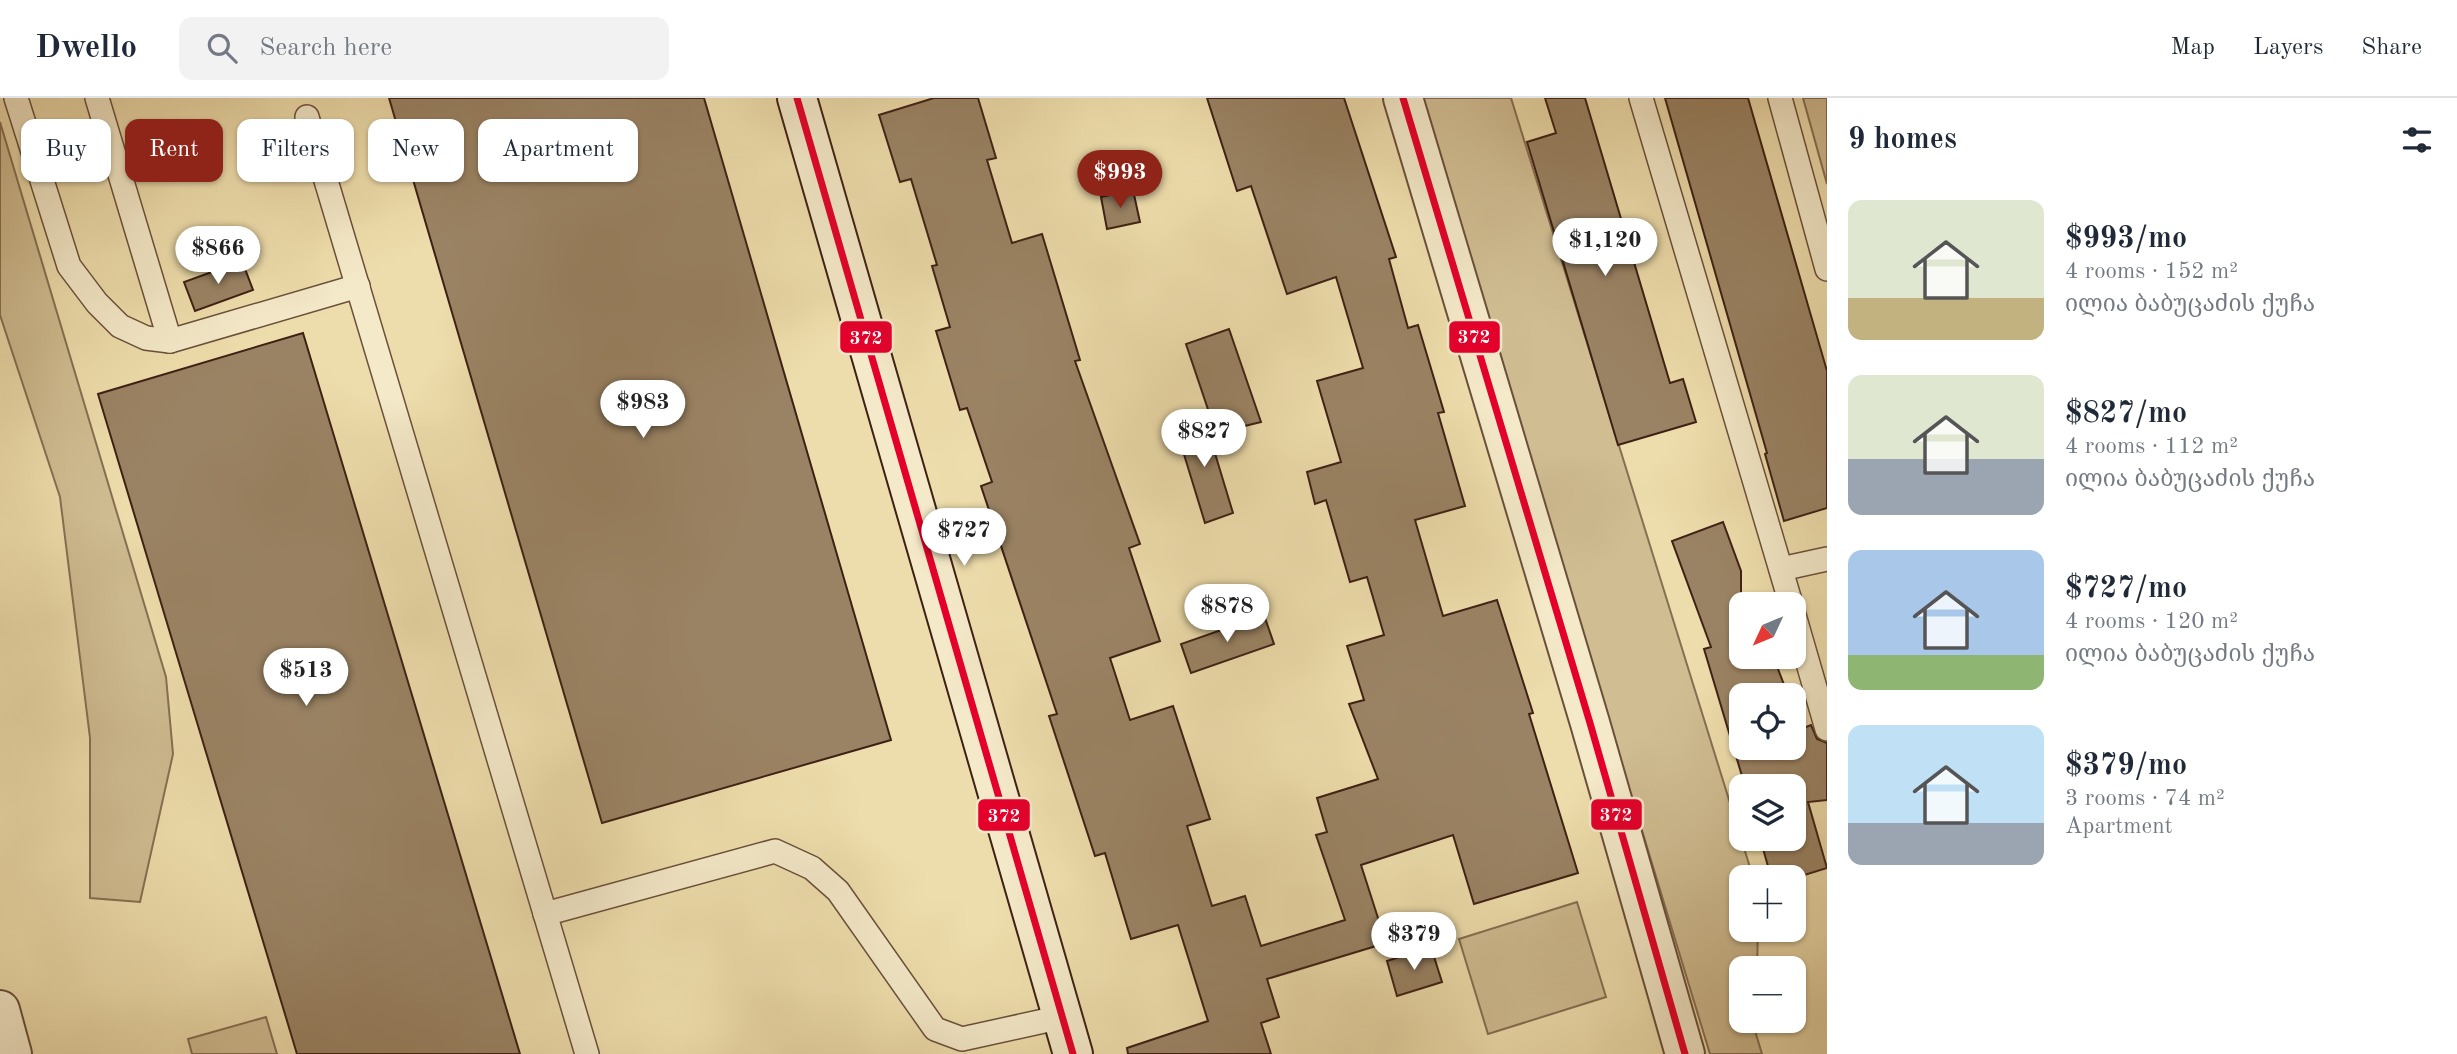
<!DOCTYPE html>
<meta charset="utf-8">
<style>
:root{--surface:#fff;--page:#f2f2f3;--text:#1f2937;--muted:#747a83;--line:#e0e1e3;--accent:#8f2418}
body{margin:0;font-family:"Old Standard TT","Noto Serif Georgian",serif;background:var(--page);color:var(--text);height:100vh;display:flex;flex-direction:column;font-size:26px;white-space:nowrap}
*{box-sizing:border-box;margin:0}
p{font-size:23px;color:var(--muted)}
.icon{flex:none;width:38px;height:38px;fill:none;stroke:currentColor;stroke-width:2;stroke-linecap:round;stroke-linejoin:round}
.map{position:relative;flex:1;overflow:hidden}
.side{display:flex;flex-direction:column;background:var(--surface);width:630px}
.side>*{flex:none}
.banner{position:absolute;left:21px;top:21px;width:665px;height:63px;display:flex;gap:14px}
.needle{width:46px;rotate:226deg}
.buttons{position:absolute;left:1729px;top:494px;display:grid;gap:14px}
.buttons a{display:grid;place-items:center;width:77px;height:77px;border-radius:14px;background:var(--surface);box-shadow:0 2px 5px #0004;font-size:35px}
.price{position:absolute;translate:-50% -60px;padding:0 16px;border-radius:24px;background:#fff;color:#222;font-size:23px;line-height:46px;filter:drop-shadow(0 2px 4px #0008)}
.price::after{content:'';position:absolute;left:50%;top:42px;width:21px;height:16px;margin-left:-10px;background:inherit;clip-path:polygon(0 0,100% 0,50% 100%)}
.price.current{background:var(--accent);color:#fff}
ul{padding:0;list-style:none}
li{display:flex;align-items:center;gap:21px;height:175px;padding:0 21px}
li span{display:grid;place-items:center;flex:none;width:196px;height:140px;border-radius:14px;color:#555}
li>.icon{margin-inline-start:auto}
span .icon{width:84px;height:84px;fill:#fffc;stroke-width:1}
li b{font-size:30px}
h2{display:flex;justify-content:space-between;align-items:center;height:84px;padding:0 21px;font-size:30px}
.tag{padding:0 24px;border-radius:14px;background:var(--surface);box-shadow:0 2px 5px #0004;font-size:24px;line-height:63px}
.tag.current{background:var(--accent);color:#fff}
header{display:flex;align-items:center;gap:42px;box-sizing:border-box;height:98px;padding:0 35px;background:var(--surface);border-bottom:2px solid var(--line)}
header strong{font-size:33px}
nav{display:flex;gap:38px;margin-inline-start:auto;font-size:24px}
.search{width:490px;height:63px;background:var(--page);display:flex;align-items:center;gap:18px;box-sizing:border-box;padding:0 24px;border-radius:14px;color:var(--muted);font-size:26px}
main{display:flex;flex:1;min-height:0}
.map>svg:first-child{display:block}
</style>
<header>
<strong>Dwello</strong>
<div class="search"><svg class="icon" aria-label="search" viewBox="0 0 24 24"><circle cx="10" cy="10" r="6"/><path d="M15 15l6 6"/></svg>Search here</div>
<nav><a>Map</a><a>Layers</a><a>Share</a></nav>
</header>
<main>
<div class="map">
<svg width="1827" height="956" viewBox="0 0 1827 956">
<rect width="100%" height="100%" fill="#eeddac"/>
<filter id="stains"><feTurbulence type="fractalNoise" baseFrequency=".00286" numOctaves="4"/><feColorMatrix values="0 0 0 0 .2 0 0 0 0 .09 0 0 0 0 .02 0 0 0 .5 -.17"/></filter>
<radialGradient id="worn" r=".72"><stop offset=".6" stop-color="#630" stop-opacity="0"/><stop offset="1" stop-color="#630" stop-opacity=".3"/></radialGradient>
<!-- green -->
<g fill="#d0bd92" stroke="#876f54" stroke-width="2">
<path d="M1419 0H1511L1753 779H1741V831H1758L1757 870H1741V922H1756V936L1762 956H1710Z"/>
<path d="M1803 0H1827V86Z"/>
<path d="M0 24 166 579 173 656 140 804 90 800V640L60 399 0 217Z"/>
<path d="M1577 804 1606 899 1488 936 1459 841Z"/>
<path d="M266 919 277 956H192L188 941Z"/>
</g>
<!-- building -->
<g fill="#9a8364" stroke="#3e2115" stroke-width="2">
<path d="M389 0H704L891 642 602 725Z"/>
<path d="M934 0H978L996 60 987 62 1012 145 1042 136 1080 262 1075 263 1140 446 1129 450 1160 543 1110 560 1130 622 1173 608 1210 721 1187 728 1212 808 1245 798 1261 848 1345 822 1316 737 1327 734 1317 700 1378 681 1349 606 1364 602 1347 548 1384 537 1367 479 1350 484 1326 402 1315 406 1307 374 1341 364 1317 283 1363 270 1336 179 1287 196 1251 88 1237 93 1207 0H1344L1396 159 1389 161 1408 230 1418 227 1444 314 1438 315 1465 408 1415 422 1443 518 1497 502 1533 615 1529 616 1578 775 1474 806 1453 737 1361 767 1386 845 1267 881 1279 919 1261 925 1271 956H1128L1127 950 1208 923 1178 827 1131 841 1105 755 1095 758 1049 618 1057 616 981 388 992 384 967 310 960 312 936 233 950 229 932 168 937 167 911 81 900 84 879 17Z"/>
<path d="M1545 0H1585L1670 285 1683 281 1696 324 1618 347 1527 44 1556 35Z"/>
<path d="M1665 0H1748L1827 273V410L1784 423 1765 356 1767 355Z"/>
<path d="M1133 92 1140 124 1107 131 1101 99Z"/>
<path d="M242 163 253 192 195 213 184 184Z"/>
<path d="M1229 231 1261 324 1216 335 1186 246Z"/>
<path d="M303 235 520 956H297L98 296Z"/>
<path d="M1204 319 1233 415 1205 425 1175 327Z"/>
<path d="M1723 424 1741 473V558H1773L1788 597H1741V649H1794V613L1801 631 1811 627 1817 641 1827 645V702L1808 704 1827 770 1798 779H1771L1760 740H1794V688H1745L1704 551 1711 549 1672 443Z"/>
<path d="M1264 517 1274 546 1191 575 1181 546Z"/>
<path d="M1431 849 1442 884 1397 898 1387 863Z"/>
</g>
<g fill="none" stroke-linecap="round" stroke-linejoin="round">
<defs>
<g id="lane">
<path d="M16 0 69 168 97 205 120 228 146 240 170 243 358 188"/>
<path d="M97 0 170 243"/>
<path d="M1641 0 1791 506"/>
<path d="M1780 0 1827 171"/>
<path d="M307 19 587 956"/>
<path d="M1781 471 1827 461"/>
<path d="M1794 517 1827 631"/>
<path d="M545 816 775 753 812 770 838 793 935 931 962 941 1062 919"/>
</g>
<g id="street">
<path d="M1403 0 1590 625 1685 956"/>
<path d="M0 912 12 956"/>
</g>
<path id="secondary" d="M797 0 1073 956"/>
</defs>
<!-- lane casing -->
<use href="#lane" stroke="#6a503b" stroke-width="26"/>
<!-- street casing -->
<use href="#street" stroke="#6a503b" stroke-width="42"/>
<!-- secondary casing -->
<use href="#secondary" stroke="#3e2115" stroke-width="42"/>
<!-- lane -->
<use href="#lane" stroke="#f4e9c9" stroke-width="23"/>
<!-- street -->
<use href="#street" stroke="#f4e9c9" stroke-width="38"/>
<!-- secondary -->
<use href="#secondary" stroke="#f4e9c9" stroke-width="38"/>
<defs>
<g id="bus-1">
<path d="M797 0 1073 956"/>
<path d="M1403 0 1590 625 1685 956"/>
</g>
</defs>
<!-- bus-1 casing -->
<use href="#bus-1" stroke="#f4e9c9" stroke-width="12"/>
<!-- bus-1 -->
<use href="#bus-1" stroke="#e4002b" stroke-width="7"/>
</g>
<g stroke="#f4e9c9" stroke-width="2.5">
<rect x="1448" y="222" width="53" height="34" rx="7" fill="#e4002b"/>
<rect x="839" y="222" width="54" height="34" rx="7" fill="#e4002b"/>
<rect x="1590" y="700" width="53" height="33" rx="7" fill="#e4002b"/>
<rect x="977" y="700" width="54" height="34" rx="7" fill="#e4002b"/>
</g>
<g font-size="19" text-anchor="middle" font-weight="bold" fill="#fff">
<text x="1474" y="245">372</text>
<text x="866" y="246">372</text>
<text x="1616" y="723">372</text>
<text x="1004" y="724">372</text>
</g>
<rect width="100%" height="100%" filter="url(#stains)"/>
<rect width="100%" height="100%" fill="url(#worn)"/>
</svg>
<div class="buttons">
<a><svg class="needle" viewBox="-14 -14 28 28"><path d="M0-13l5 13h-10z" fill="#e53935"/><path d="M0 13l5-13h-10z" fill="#747a83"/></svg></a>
<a><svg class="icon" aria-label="locate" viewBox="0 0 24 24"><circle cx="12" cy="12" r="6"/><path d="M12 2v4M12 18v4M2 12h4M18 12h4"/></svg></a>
<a><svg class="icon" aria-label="layers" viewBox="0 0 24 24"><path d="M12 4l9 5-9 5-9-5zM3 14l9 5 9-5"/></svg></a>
<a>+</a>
<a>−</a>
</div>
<b class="price current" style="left:1120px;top:112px">$993</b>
<b class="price" style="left:1605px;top:180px">$1,120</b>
<b class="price" style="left:218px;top:188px">$866</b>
<b class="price" style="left:643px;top:342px">$983</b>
<b class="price" style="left:1204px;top:371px">$827</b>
<b class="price" style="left:964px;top:470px">$727</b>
<b class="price" style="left:1227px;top:546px">$878</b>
<b class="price" style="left:306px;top:610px">$513</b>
<b class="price" style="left:1414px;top:874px">$379</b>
<div class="banner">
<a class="tag">Buy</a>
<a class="tag current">Rent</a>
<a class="tag">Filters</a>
<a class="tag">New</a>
<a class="tag">Apartment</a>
</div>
</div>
<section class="side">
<h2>9 homes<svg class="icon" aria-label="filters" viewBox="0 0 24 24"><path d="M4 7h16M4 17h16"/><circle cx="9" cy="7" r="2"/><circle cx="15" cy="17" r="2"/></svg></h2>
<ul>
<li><span style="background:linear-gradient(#dfe7d0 70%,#c2b280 0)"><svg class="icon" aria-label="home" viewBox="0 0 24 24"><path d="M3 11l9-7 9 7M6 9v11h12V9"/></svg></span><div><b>$993/mo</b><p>4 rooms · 152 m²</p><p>ილია ბაბუცაძის ქუჩა</p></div></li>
<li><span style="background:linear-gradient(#dfe7d0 60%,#9aa5b1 0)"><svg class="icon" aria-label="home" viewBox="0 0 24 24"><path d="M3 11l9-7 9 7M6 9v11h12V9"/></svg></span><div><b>$827/mo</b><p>4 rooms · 112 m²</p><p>ილია ბაბუცაძის ქუჩა</p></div></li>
<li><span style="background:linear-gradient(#a9c7e8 75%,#8fb573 0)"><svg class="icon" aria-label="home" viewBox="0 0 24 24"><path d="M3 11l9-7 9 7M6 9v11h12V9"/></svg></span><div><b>$727/mo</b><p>4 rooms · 120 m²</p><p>ილია ბაბუცაძის ქუჩა</p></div></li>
<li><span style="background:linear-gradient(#bfe0f5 70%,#9aa5b1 0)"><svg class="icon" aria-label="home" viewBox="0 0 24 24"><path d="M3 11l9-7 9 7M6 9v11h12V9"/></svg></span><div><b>$379/mo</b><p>3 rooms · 74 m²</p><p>Apartment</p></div></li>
</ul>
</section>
</main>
